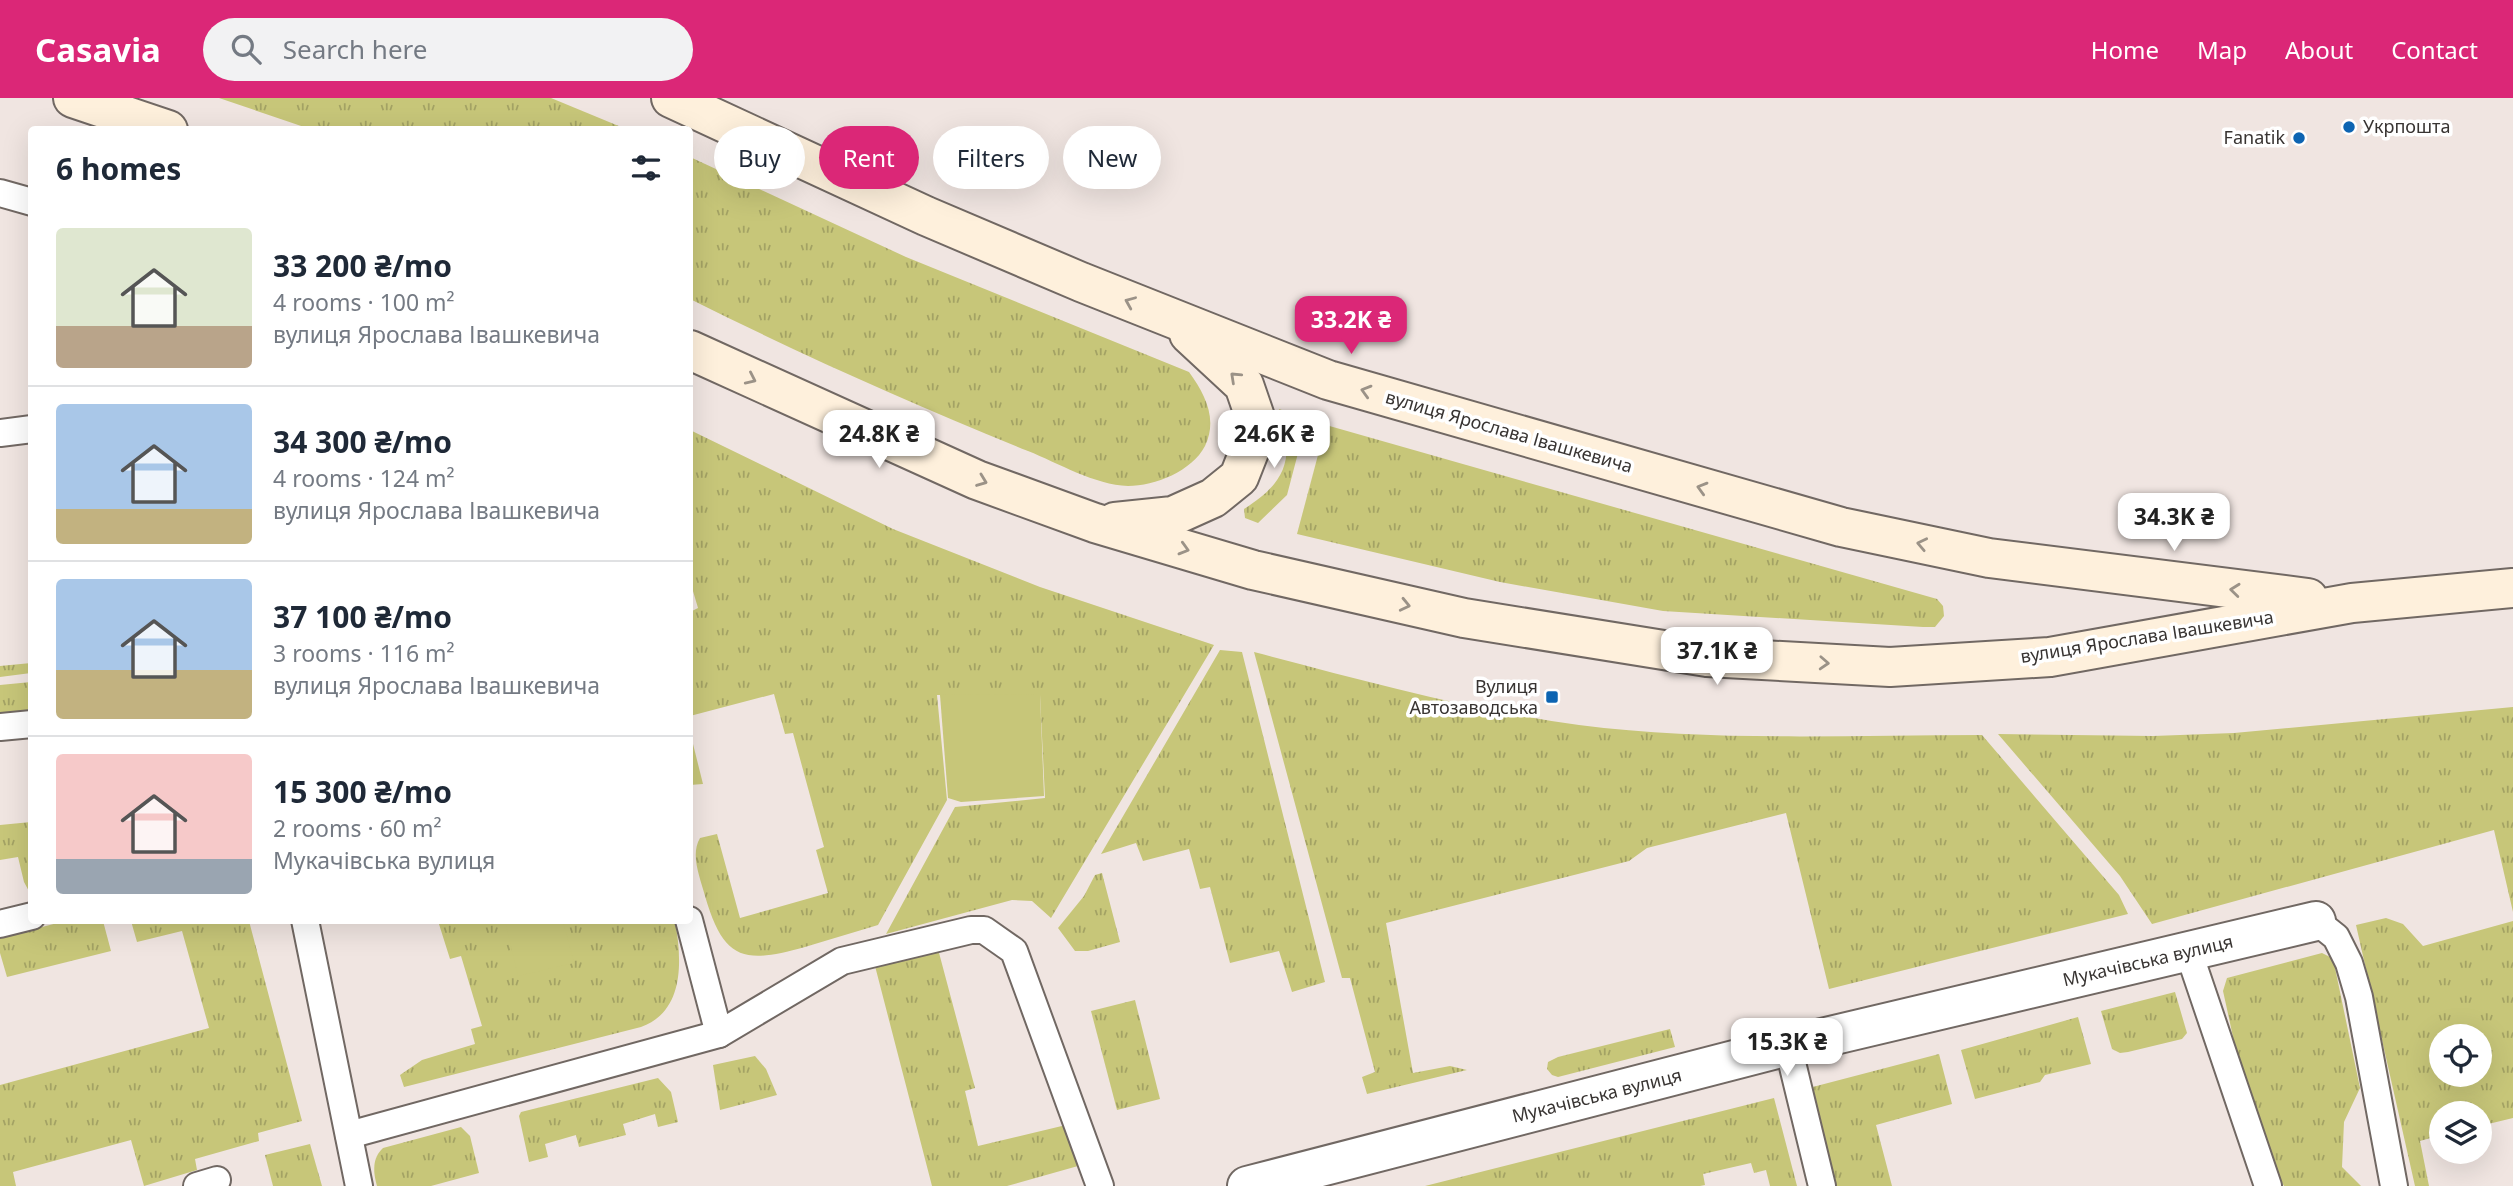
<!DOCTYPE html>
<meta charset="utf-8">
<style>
:root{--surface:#fff;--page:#f2f2f3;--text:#1f2937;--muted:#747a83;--line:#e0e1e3;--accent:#db2777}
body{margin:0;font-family:"Noto Sans",sans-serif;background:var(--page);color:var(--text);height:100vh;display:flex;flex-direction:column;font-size:26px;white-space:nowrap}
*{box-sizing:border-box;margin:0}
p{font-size:23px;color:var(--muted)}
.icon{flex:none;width:38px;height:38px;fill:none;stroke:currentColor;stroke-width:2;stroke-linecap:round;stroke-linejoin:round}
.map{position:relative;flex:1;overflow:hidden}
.details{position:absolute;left:28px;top:28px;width:665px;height:798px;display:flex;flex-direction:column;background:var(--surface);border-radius:7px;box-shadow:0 7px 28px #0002}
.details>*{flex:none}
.banner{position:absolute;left:714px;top:28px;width:665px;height:63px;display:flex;gap:14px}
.fabs{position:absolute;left:2429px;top:926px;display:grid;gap:14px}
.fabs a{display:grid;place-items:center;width:63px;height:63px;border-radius:50%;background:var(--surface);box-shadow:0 7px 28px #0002;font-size:35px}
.price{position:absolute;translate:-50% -60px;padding:0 16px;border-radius:14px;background:#fff;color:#222;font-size:23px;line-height:46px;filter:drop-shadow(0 2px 4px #0008)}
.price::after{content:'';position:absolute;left:50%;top:42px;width:21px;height:16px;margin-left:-10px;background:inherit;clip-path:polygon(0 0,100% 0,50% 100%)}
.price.selected{background:var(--accent);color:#fff}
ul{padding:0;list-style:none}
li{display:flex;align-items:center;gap:21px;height:175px;padding:0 28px}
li+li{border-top:2px solid var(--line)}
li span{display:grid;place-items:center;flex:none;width:196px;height:140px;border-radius:7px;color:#555}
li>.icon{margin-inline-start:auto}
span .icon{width:84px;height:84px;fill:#fffc;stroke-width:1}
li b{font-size:30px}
h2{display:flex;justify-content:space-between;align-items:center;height:84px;padding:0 28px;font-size:30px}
.chip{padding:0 24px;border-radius:32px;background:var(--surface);box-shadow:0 7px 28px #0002;font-size:24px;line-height:63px}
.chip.selected{background:var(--accent);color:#fff}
header{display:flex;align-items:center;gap:42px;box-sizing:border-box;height:98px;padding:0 35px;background:var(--accent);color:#fff}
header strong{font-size:33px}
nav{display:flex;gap:38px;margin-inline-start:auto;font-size:24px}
.search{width:490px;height:63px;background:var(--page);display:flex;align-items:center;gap:18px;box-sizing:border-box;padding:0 24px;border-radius:38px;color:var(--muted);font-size:26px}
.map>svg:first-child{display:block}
</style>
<header>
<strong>Casavia</strong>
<div class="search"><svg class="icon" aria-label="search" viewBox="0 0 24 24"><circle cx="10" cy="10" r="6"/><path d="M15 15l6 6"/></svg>Search here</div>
<nav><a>Home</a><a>Map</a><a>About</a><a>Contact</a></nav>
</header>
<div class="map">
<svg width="2513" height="1088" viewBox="0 0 2513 1088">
<defs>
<pattern id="grass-tufts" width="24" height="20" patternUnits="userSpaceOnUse" patternTransform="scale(1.75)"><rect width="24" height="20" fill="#c7c679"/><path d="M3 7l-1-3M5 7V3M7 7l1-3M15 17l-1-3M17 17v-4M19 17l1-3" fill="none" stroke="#a3a264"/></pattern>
</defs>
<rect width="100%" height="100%" fill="#f0e5e1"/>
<!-- grass -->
<g fill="url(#grass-tufts)" fill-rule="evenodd">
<path d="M219 0H551L626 31H310Z"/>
<path d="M690 59 906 159 1189 274C1205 296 1218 321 1205 348 1192 373 1155 388 1128 388 1095 387 1058 365 1028 353 914 307 800 256 690 201Z"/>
<path d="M1279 311 1307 321 1287 397 1258 425 1245 420 1244 411C1287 384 1295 360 1279 311Z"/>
<path d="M1326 327 1937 501 1943 508 1944 518 1935 529H1923L1663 513 1500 484 1297 436Z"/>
<path d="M690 332 893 431 1040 489 1214 547 1051 820 1032 803 1012 802 886 836 955 709 1045 700 1040 597H937L947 702 878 827C854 834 829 842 805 849 744 866 724 863 705 798 700 779 690 757 700 740L717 736 740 820 828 795 816 752 824 749 793 635 785 636 774 596 690 618V514L698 510 690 483Z"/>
<path d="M1220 552 1242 554 1325 884 1292 894 1279 853 1230 865 1210 789 1200 791 1189 751 1143 763 1136 745 1101 756Z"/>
<path d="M1254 554C1361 582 1469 612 1579 627 1712 644 1848 637 1982 637L2119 797 2128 816 1829 891 1786 715 1647 750 1629 763 1386 825 1413 975 1450 968 1467 972 1367 996 1362 979 1375 974 1350 880H1342Z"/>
<path d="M31 565V575L0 579V568Z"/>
<path d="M31 584V617L0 620V587Z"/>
<path d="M2513 609V814L2494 732 2152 826 2120 778 1998 636 2153 638 2234 635Z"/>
<path d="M690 634 703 686 690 687Z"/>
<path d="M31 724H32L31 797 24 784 18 759 0 762V727Z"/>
<path d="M1102 775 1120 844 1088 853H1075L1058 830 1084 798 1095 777Z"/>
<path d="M2386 820 2403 826 2423 848 2513 823V1020L2480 1028V1015H2441V1037L2420 1043 2429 1088H2415L2356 827ZM2441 938H2480V976H2441Z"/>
<path d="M65 823H103L111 853 7 879 0 855V840Z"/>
<path d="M131 823H249L302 1023 258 1035 259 1043 195 1061 197 1072 144 1088 131 1042 13 1074 16 1088H0V987L209 930 182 833 137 844Z"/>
<path d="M438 823H675C682 862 685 913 641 929L404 989 400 977 422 962 475 946 471 931 482 928 461 858 450 861Z"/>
<path d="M938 851 975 990 965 993 978 1048 1066 1027 1078 1068 1007 1088H932L875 868Z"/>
<path d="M2322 855 2330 859 2334 865 2360 990 2344 1024 2342 1069 2361 1088H2284C2249 1030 2238 959 2223 893L2227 880Z"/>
<path d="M2175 894 2187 935 2182 941 2128 954 2120 955 2112 951 2101 913Z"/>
<path d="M1135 902 1160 1001 1117 1012 1091 913Z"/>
<path d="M2078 919 2091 966 2045 977 2040 984 1975 1001 1961 952Z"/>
<path d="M1670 931 1675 949 1558 979 1552 977 1547 971 1548 964 1558 959Z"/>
<path d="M1939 956 1952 1006 1876 1027 1892 1088H1831L1805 991Z"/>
<path d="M755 958 766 971 777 997 720 1012 713 967Z"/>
<path d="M658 980 671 994 678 1024 658 1029 655 1016 623 1026 626 1037 579 1049 576 1037 545 1046 548 1059 529 1064 519 1018 521 1014Z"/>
<path d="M1774 1000 1797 1088H1770L1766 1072 1754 1075 1751 1065 1703 1076 1705 1087 1700 1088H1425Z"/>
<path d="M461 1029 470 1038 479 1075 431 1088H377C373 1074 372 1060 383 1050Z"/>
<path d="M310 1046 322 1088H273L265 1057Z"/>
</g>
<!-- park -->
<g fill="#c7c679">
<path d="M1040 596 1044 698 961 704 948 700 940 597Z"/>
<path d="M505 823H563L574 865 518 878Z"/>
</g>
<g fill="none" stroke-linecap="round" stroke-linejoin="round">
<defs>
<g id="service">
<path d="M0 95 32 104"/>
<path d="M0 335 32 331"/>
<path d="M0 629 32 626"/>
<path d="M305 822 359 1088"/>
<path d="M689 822 719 936"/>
<path d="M2316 823 2336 839 2349 865 2359 899 2394 1088"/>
<path d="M0 826 32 818"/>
<path d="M2189 855 2268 1088"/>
<path d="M1788 948 1822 1088"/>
<path d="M349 1037 719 936 842 863 971 832H984L1014 853 1100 1088"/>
<path d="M197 1088 217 1082"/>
</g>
<path id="minor" d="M1247 1088 1788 948 2316 823"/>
<g id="secondary">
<path d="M73 0 168 32"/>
<path d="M671 0 926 118 1081 184 1328 282 1841 429 1989 460 2308 500"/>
<path d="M690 252 977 382 1095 425 1253 472 1464 520 1707 559 1890 569 2050 559 2352 505 2513 490"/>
<path d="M1115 424 1173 418 1213 400 1239 379 1252 346 1256 322 1244 287 1189 236"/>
</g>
</defs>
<!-- service casing -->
<use href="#service" stroke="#716863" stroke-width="30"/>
<!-- minor casing -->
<use href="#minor" stroke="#716863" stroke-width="42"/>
<!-- secondary casing -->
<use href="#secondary" stroke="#716863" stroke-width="42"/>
<!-- service -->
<use href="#service" stroke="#fff" stroke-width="26"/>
<!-- minor -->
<use href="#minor" stroke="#fff" stroke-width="38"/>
<!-- secondary -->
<use href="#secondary" stroke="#fef0dc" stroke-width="38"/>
</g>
<!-- one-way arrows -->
<defs><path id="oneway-chevron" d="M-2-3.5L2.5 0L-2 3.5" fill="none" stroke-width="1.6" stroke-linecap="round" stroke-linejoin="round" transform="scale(1.75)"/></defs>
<g stroke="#9b9287">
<use href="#oneway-chevron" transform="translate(1130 204) rotate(-157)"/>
<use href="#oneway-chevron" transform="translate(1235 279) rotate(-137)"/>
<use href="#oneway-chevron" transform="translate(751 281) rotate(25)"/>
<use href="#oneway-chevron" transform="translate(1366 293) rotate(-164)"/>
<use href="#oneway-chevron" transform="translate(982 383) rotate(21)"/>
<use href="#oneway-chevron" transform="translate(1702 390) rotate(-164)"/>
<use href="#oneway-chevron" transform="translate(1922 446) rotate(-168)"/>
<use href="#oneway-chevron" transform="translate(1184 451) rotate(16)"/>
<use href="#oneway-chevron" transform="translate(2235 492) rotate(-174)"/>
<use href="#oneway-chevron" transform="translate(1405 507) rotate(13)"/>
<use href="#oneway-chevron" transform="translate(1824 565) rotate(3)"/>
</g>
<!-- markers -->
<g fill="#0d64b2" stroke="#fff" stroke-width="2.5">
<circle cx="2349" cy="29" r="7"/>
<circle cx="2299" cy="40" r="7"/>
<rect x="1545" y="592" width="14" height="14" rx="3.5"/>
</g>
<g text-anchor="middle" stroke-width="7" stroke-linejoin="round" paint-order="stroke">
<!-- poi labels -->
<g font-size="18" fill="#383432" stroke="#fff" text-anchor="end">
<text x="2363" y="35" text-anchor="start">Укрпошта</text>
<text x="2285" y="46">Fanatik</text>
<text x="1538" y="595">Вулиця<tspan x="1538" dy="21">Автозаводська</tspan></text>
</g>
<!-- street labels -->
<g font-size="18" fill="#383432" stroke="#fff">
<text transform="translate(1509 334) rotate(16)" y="6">вулиця Ярослава Івашкевича</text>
<text transform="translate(2147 539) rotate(-9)" y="6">вулиця Ярослава Івашкевича</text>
<text transform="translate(2148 863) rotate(-13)" y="6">Мукачівська вулиця</text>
<text transform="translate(1597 998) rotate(-14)" y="6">Мукачівська вулиця</text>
</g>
</g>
</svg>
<div class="fabs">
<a><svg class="icon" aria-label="locate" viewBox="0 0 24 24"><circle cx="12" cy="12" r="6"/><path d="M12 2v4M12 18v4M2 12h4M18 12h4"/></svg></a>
<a><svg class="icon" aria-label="layers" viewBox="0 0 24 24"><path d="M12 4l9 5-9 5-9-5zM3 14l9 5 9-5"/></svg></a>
</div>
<b class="price selected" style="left:1351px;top:258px">33.2K ₴</b>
<b class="price" style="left:879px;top:372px">24.8K ₴</b>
<b class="price" style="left:1274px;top:372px">24.6K ₴</b>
<b class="price" style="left:2174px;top:455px">34.3K ₴</b>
<b class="price" style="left:1717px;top:589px">37.1K ₴</b>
<b class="price" style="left:1787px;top:980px">15.3K ₴</b>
<div class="banner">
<a class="chip">Buy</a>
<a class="chip selected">Rent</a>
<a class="chip">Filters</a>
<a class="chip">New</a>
</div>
<section class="details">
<h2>6 homes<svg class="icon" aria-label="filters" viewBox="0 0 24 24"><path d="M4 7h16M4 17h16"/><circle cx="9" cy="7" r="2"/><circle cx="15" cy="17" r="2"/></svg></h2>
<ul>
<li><span style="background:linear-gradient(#dfe7d0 70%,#b9a48a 0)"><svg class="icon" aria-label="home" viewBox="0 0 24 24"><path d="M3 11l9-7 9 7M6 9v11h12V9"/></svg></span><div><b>33 200 ₴/mo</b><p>4 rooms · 100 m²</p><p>вулиця Ярослава Івашкевича</p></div></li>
<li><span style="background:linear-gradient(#a9c7e8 75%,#c2b280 0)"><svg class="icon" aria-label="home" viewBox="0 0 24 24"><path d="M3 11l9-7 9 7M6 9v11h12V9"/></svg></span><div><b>34 300 ₴/mo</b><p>4 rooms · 124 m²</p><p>вулиця Ярослава Івашкевича</p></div></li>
<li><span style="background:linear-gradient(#a9c7e8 65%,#c2b280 0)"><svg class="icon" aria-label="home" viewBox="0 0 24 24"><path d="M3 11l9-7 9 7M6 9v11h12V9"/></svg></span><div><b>37 100 ₴/mo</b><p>3 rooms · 116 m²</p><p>вулиця Ярослава Івашкевича</p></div></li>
<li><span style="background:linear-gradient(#f6c9c9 75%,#9aa5b1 0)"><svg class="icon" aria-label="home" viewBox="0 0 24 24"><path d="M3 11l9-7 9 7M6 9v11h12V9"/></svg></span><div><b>15 300 ₴/mo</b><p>2 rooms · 60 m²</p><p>Мукачівська вулиця</p></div></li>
</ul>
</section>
</div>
